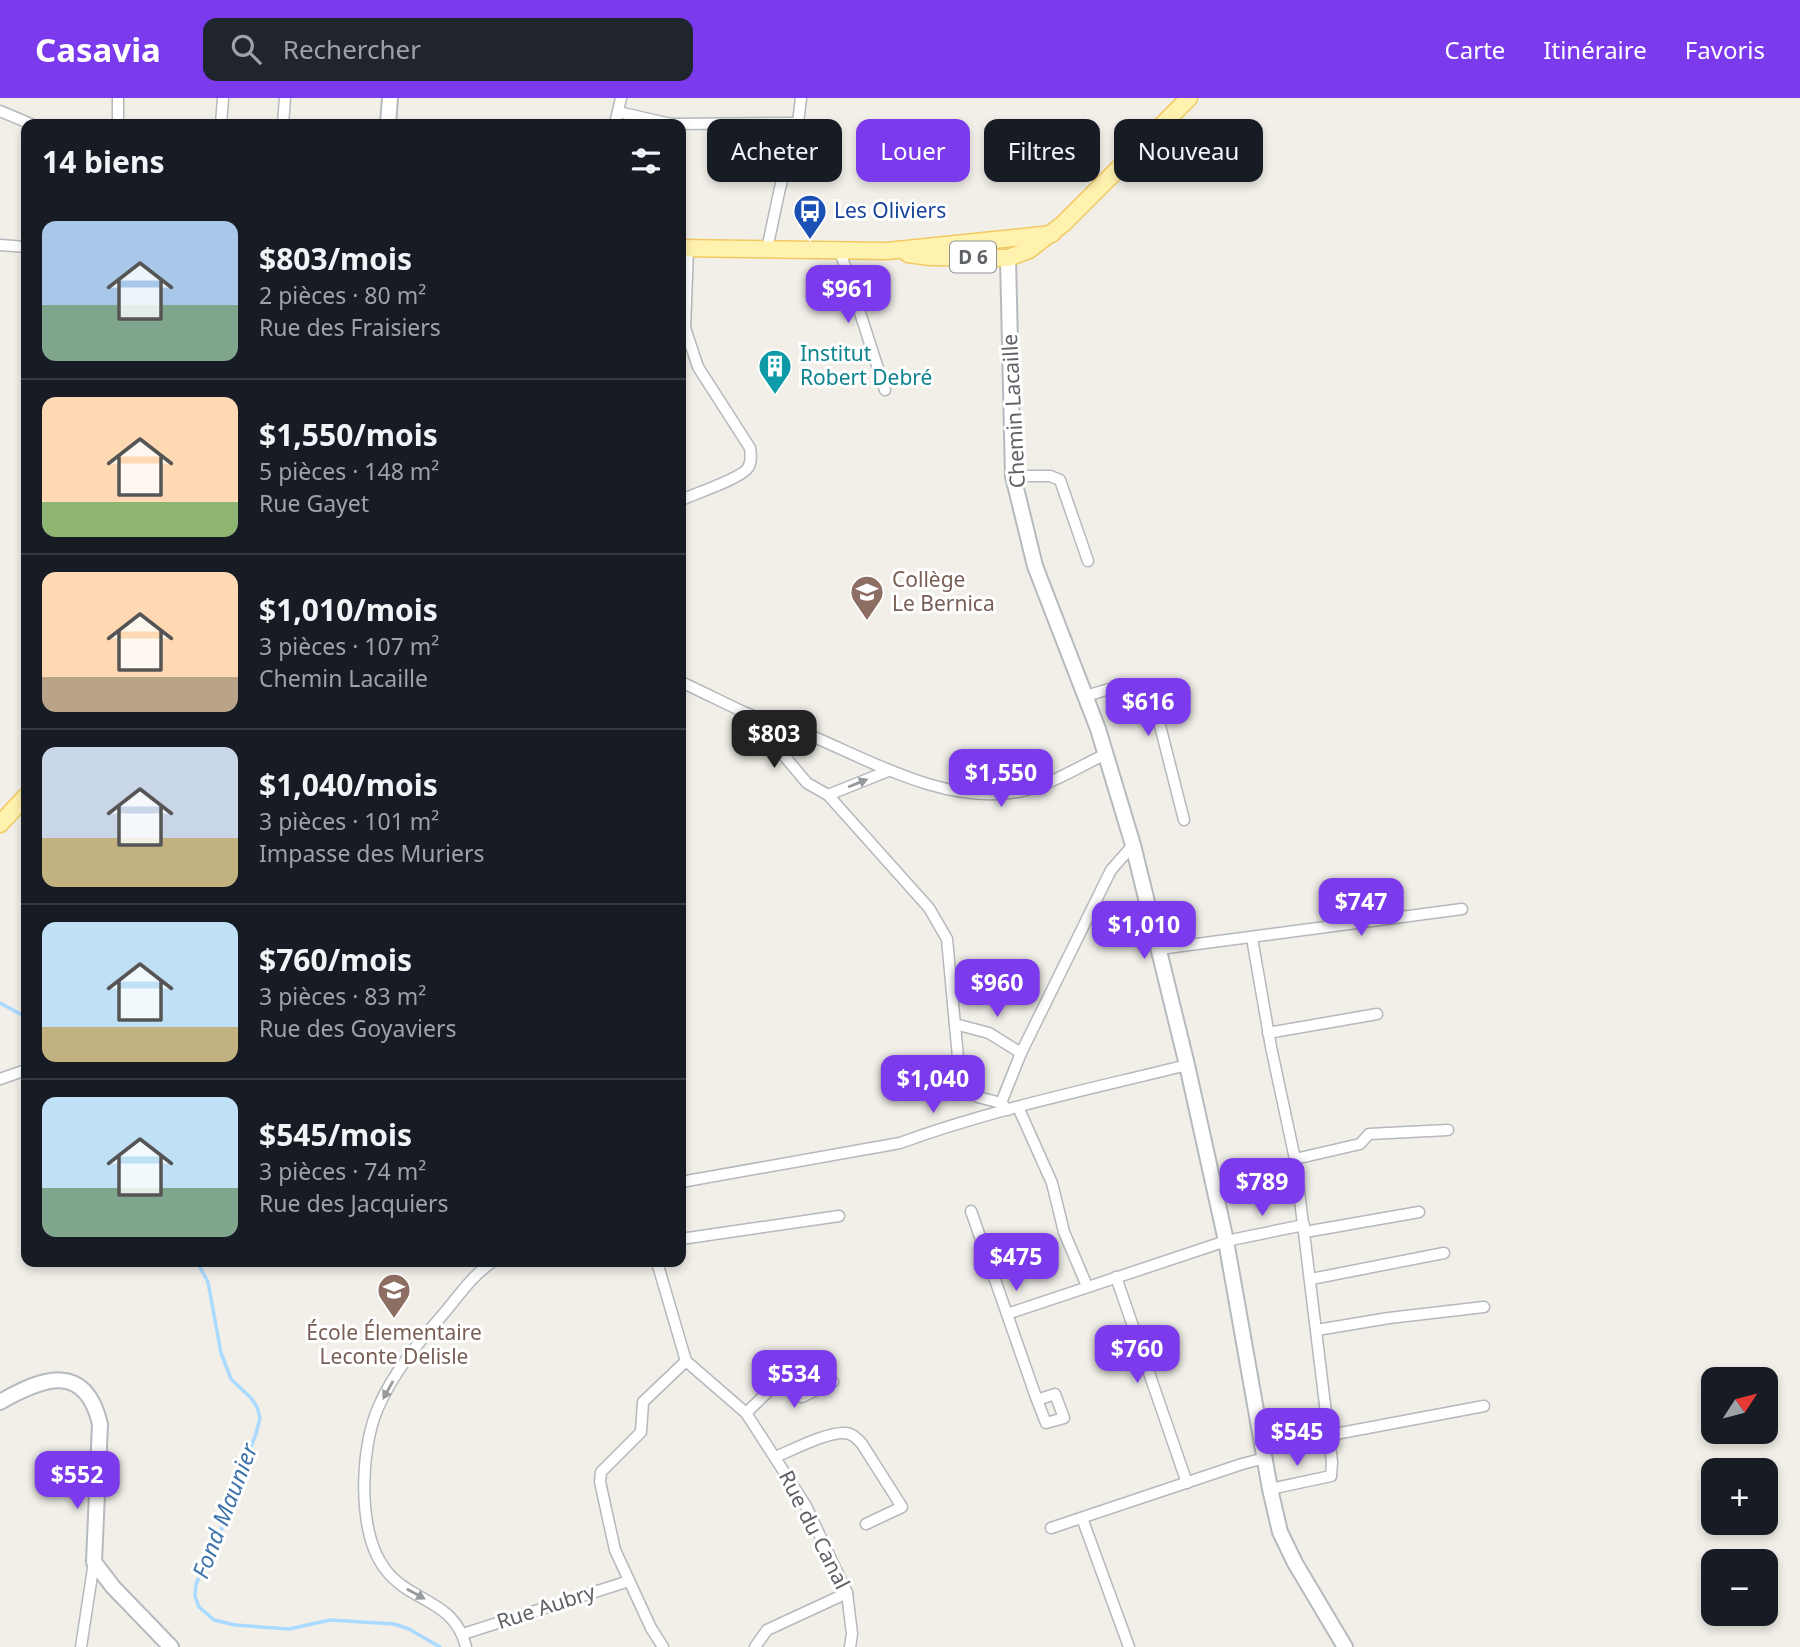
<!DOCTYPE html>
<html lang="fr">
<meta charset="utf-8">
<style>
:root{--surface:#171b24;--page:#20242c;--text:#f1f3f6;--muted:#9ea1a6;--line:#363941;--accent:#7c3aed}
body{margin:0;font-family:"Noto Sans",sans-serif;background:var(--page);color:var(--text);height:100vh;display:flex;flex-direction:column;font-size:26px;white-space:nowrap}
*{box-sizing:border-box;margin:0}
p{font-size:23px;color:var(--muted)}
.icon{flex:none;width:38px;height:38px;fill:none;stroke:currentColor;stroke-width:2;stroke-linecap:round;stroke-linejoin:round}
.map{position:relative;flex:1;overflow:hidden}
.side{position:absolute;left:21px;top:21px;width:665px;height:1148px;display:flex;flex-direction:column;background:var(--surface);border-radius:14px;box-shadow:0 4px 10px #0003}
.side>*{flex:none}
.guide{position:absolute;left:707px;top:21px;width:665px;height:63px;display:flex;gap:14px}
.needle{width:46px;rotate:54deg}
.controls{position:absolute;left:1701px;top:1269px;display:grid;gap:14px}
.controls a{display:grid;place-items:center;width:77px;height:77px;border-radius:14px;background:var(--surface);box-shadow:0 4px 10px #0003;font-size:35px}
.price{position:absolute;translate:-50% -60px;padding:0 16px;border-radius:14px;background:var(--accent);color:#fff;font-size:23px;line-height:46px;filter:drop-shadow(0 2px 4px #0008)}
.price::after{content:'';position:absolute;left:50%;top:42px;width:21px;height:16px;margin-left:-10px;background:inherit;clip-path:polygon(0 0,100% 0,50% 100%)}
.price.active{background:#222;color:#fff}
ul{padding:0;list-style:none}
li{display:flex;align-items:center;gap:21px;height:175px;padding:0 21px}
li+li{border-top:2px solid var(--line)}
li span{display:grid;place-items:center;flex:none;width:196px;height:140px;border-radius:14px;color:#555}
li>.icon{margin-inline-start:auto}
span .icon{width:84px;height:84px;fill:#fffc;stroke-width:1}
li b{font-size:30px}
h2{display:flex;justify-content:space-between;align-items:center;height:84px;padding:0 21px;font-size:30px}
.pill{padding:0 24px;border-radius:14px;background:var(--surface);box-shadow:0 4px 10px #0003;font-size:24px;line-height:63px}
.pill.active{background:var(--accent);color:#fff}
header{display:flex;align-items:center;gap:42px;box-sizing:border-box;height:98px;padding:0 35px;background:var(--accent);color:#fff}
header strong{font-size:33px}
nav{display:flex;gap:38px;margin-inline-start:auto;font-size:24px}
.search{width:490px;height:63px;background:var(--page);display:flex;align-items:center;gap:18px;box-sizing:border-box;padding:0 24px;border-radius:14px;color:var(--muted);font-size:26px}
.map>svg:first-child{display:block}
</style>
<header>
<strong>Casavia</strong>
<div class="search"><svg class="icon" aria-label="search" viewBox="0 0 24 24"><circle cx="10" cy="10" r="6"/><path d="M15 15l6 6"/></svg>Rechercher</div>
<nav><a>Carte</a><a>Itinéraire</a><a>Favoris</a></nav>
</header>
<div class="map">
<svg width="1800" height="1549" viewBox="0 0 1800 1549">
<rect width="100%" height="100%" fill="#f1efe8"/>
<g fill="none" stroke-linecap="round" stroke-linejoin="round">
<!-- stream -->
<g stroke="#aadaff" stroke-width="3.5">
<path d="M0 905 26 919"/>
<path d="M197 1164 208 1184 221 1255 231 1281 251 1300 257 1309 260 1320 256 1336 237 1384 220 1436 196 1486 195 1498 199 1509 214 1522 235 1527 289 1531 330 1522 394 1526 409 1531 440 1549"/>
</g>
<defs>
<g id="street">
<path d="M0 13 31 26"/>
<path d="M618 14 671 26 798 25"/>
<path d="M118 26V0"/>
<path d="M221 26 223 0"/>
<path d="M283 26 285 0"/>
<path d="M615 26 621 0"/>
<path d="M0 147 26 149"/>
<path d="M767 151 780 90 798 25 801 0"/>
<path d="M840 153 885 292"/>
<path d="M1013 378H1050L1060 382 1088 463"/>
<path d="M681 402C694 396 739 381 747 371 752 365 751 357 750 350L698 269 685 230 688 150"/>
<path d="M681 584C703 594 726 606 748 616 769 625 792 631 814 639 877 666 946 706 1018 694 1049 688 1078 669 1106 656"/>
<path d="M1085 598C1098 595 1130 583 1141 588 1147 590 1150 595 1153 600L1184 722"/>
<path d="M749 616 807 685 828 697 929 810 947 841 960 981 978 999 1001 1005 1008 1012"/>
<path d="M780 656 796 632"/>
<path d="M828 697 888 673"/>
<path d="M1252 840 1271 949 1295 1061 1332 1364 1331 1378 1270 1391"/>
<path d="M1159 851 1462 811"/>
<path d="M955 926 989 935 1021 955"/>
<path d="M1268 935 1377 916"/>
<path d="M0 981 26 972"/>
<path d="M1001 1005 1021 955 1111 772 1133 747"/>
<path d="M1018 1009 1052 1085 1064 1134 1087 1188"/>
<path d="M1295 1061 1360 1046 1369 1036 1448 1032"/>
<path d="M681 1084 900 1045C993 1011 1091 991 1187 967"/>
<path d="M971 1113 1037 1302 1046 1325 1064 1320 1055 1296 1037 1302"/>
<path d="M1305 1134 1419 1114"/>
<path d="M681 1141 839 1118"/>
<path d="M657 1164 686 1263 746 1315 806 1408 847 1495 852 1536 850 1549"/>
<path d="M1116 1179 1187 1385"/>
<path d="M1311 1181 1444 1155"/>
<path d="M1007 1216 1226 1143 1304 1127"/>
<path d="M1317 1232 1389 1220 1484 1209"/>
<path d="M746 1315 775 1287 784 1286 795 1297 802 1299 833 1284"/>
<path d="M1330 1337 1484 1308"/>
<path d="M775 1359C793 1352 824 1335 844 1335 852 1335 857 1340 862 1346L902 1409 866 1426"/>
<path d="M1082 1420 1129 1549"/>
<path d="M1051 1430 1242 1366 1265 1360"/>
<path d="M463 1536 629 1483"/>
<path d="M81 1549 94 1464"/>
<path d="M466 1549C455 1501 410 1505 385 1471 357 1434 360 1351 378 1310 393 1274 420 1243 445 1214 460 1196 473 1177 492 1164"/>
<path d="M663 1549 651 1530 615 1452 600 1384 601 1374 641 1334 643 1304 686 1263"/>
<path d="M755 1549 767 1532 847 1495"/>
</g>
<g id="secondary">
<path d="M388 26 390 0"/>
<path d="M1008 160 1013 378 1035 468 1098 631 1133 747 1187 967 1226 1143 1270 1391 1280 1434 1295 1465 1345 1549"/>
<path d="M0 1304C42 1280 85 1263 100 1326L94 1464 113 1489 171 1549"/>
</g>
<g id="primary">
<path d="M681 150 887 153 1052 136"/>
<path d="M908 156 930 159 1008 160 1029 152 1063 126 1189 0"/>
<path d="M0 726 26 698"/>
</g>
</defs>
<!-- street casing -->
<use href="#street" stroke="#b5b8bc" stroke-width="13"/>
<!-- secondary casing -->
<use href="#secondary" stroke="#b6babf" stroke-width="18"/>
<!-- primary casing -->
<use href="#primary" stroke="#f2c960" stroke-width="19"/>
<!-- street -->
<use href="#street" stroke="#fff" stroke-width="10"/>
<!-- secondary -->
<use href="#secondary" stroke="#fff" stroke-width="14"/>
<!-- primary -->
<use href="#primary" stroke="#fff2af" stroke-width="16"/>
</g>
<!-- one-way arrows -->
<defs><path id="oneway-solid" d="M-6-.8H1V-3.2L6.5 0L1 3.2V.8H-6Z" transform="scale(1.75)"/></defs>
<g fill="#979a9d">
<use href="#oneway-solid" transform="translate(858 685) rotate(-22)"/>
<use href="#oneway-solid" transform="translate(388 1292) rotate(119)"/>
<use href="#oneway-solid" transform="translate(416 1496) rotate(29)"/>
</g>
<!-- icons -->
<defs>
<symbol id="bus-pin" viewBox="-11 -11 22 30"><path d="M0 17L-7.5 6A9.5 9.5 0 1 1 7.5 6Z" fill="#1a4fb4" stroke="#fff"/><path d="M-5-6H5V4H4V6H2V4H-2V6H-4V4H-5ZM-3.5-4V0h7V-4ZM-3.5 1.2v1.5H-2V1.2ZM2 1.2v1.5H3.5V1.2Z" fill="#fff"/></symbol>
<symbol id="building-pin" viewBox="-11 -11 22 30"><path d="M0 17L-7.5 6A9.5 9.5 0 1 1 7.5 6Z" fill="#0f9aa8" stroke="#fff"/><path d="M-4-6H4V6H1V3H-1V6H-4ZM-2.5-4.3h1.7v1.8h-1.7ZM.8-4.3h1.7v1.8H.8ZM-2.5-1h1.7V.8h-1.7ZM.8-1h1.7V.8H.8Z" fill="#fff"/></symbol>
<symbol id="school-pin" viewBox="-11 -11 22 30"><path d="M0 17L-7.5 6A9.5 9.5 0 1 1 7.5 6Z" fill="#8d6e63" stroke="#fff"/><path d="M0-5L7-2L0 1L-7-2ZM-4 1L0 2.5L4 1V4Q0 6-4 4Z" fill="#fff"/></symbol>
</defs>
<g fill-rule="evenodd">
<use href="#bus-pin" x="791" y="94" width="38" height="52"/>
<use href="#building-pin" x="756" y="249" width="38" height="52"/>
<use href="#school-pin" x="848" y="475" width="38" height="52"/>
<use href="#school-pin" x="375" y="1173" width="38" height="52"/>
</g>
<g text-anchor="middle" stroke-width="6" stroke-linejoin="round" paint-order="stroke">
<!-- shield labels -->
<rect fill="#fff" stroke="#8f9295" stroke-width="2" x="950" y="143.5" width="46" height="31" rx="5"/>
<g font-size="19" font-weight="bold" fill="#5f6368">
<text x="973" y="166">D 6</text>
</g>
<!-- transit labels -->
<g font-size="21" fill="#164399" stroke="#fff" text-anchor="start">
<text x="834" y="120">Les Oliviers</text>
</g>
<!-- culture labels -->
<g font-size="21" fill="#0d838f" stroke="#fff" text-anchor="start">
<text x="800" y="263">Institut<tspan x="800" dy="24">Robert Debré</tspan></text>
</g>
<!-- street labels -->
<g font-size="21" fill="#5f6368" stroke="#fff">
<text transform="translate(1014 313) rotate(-93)" y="7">Chemin Lacaille</text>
<text transform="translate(814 1432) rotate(63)" y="7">Rue du Canal</text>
<text transform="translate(546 1509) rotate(-18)" y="7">Rue Aubry</text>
</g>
<!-- education labels -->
<g font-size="21" fill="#785e54" stroke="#fff" text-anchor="start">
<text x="892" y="489">Collège<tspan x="892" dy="24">Le Bernica</tspan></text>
<text x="394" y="1242" text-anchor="middle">École Élementaire<tspan x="394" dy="24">Leconte Delisle</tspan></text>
</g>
<!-- water labels -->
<g font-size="23" font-style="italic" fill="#4174aa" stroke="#fff">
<text transform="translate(225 1413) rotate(-69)" y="8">Fond Maunier</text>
</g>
</g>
</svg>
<div class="controls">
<a><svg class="needle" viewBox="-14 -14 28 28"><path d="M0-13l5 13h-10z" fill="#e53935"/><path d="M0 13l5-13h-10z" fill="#9ea1a6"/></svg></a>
<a>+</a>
<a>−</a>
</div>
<b class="price" style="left:848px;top:227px">$961</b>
<b class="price" style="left:1148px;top:640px">$616</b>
<b class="price active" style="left:774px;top:672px">$803</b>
<b class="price" style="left:1001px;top:711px">$1,550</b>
<b class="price" style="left:1361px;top:840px">$747</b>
<b class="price" style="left:1144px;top:863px">$1,010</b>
<b class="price" style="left:997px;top:921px">$960</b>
<b class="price" style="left:933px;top:1017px">$1,040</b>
<b class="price" style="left:1262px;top:1120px">$789</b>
<b class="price" style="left:1016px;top:1195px">$475</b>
<b class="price" style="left:1137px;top:1287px">$760</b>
<b class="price" style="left:794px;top:1312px">$534</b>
<b class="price" style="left:1297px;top:1370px">$545</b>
<b class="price" style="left:77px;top:1413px">$552</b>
<div class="guide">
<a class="pill">Acheter</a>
<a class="pill active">Louer</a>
<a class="pill">Filtres</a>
<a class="pill">Nouveau</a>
</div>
<section class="side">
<h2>14 biens<svg class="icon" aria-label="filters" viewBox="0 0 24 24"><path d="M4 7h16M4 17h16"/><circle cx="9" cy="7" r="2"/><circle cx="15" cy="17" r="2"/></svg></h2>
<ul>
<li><span style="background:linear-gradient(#a9c7e8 60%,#7fa58c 0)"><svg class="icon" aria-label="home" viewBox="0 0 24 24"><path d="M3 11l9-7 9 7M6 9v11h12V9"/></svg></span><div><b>$803/mois</b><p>2 pièces · 80 m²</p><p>Rue des Fraisiers</p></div></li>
<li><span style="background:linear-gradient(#ffd9b3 75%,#8fb573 0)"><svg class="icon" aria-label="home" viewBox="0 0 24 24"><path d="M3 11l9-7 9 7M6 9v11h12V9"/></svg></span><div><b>$1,550/mois</b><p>5 pièces · 148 m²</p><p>Rue Gayet</p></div></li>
<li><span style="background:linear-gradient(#ffd9b3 75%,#b9a48a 0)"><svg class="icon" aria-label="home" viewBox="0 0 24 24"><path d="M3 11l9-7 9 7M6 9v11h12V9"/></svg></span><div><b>$1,010/mois</b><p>3 pièces · 107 m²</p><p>Chemin Lacaille</p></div></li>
<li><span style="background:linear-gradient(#c9d6e8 65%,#c2b280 0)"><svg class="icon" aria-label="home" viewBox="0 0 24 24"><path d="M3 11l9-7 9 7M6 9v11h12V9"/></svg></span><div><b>$1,040/mois</b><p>3 pièces · 101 m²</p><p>Impasse des Muriers</p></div></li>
<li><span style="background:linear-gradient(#bfe0f5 75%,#c2b280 0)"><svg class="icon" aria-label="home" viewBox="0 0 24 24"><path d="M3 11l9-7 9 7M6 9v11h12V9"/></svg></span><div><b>$760/mois</b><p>3 pièces · 83 m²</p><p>Rue des Goyaviers</p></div></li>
<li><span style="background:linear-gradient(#bfe0f5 65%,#7fa58c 0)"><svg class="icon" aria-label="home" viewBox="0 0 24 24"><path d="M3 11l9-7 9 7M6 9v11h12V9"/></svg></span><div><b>$545/mois</b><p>3 pièces · 74 m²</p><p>Rue des Jacquiers</p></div></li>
</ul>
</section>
</div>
